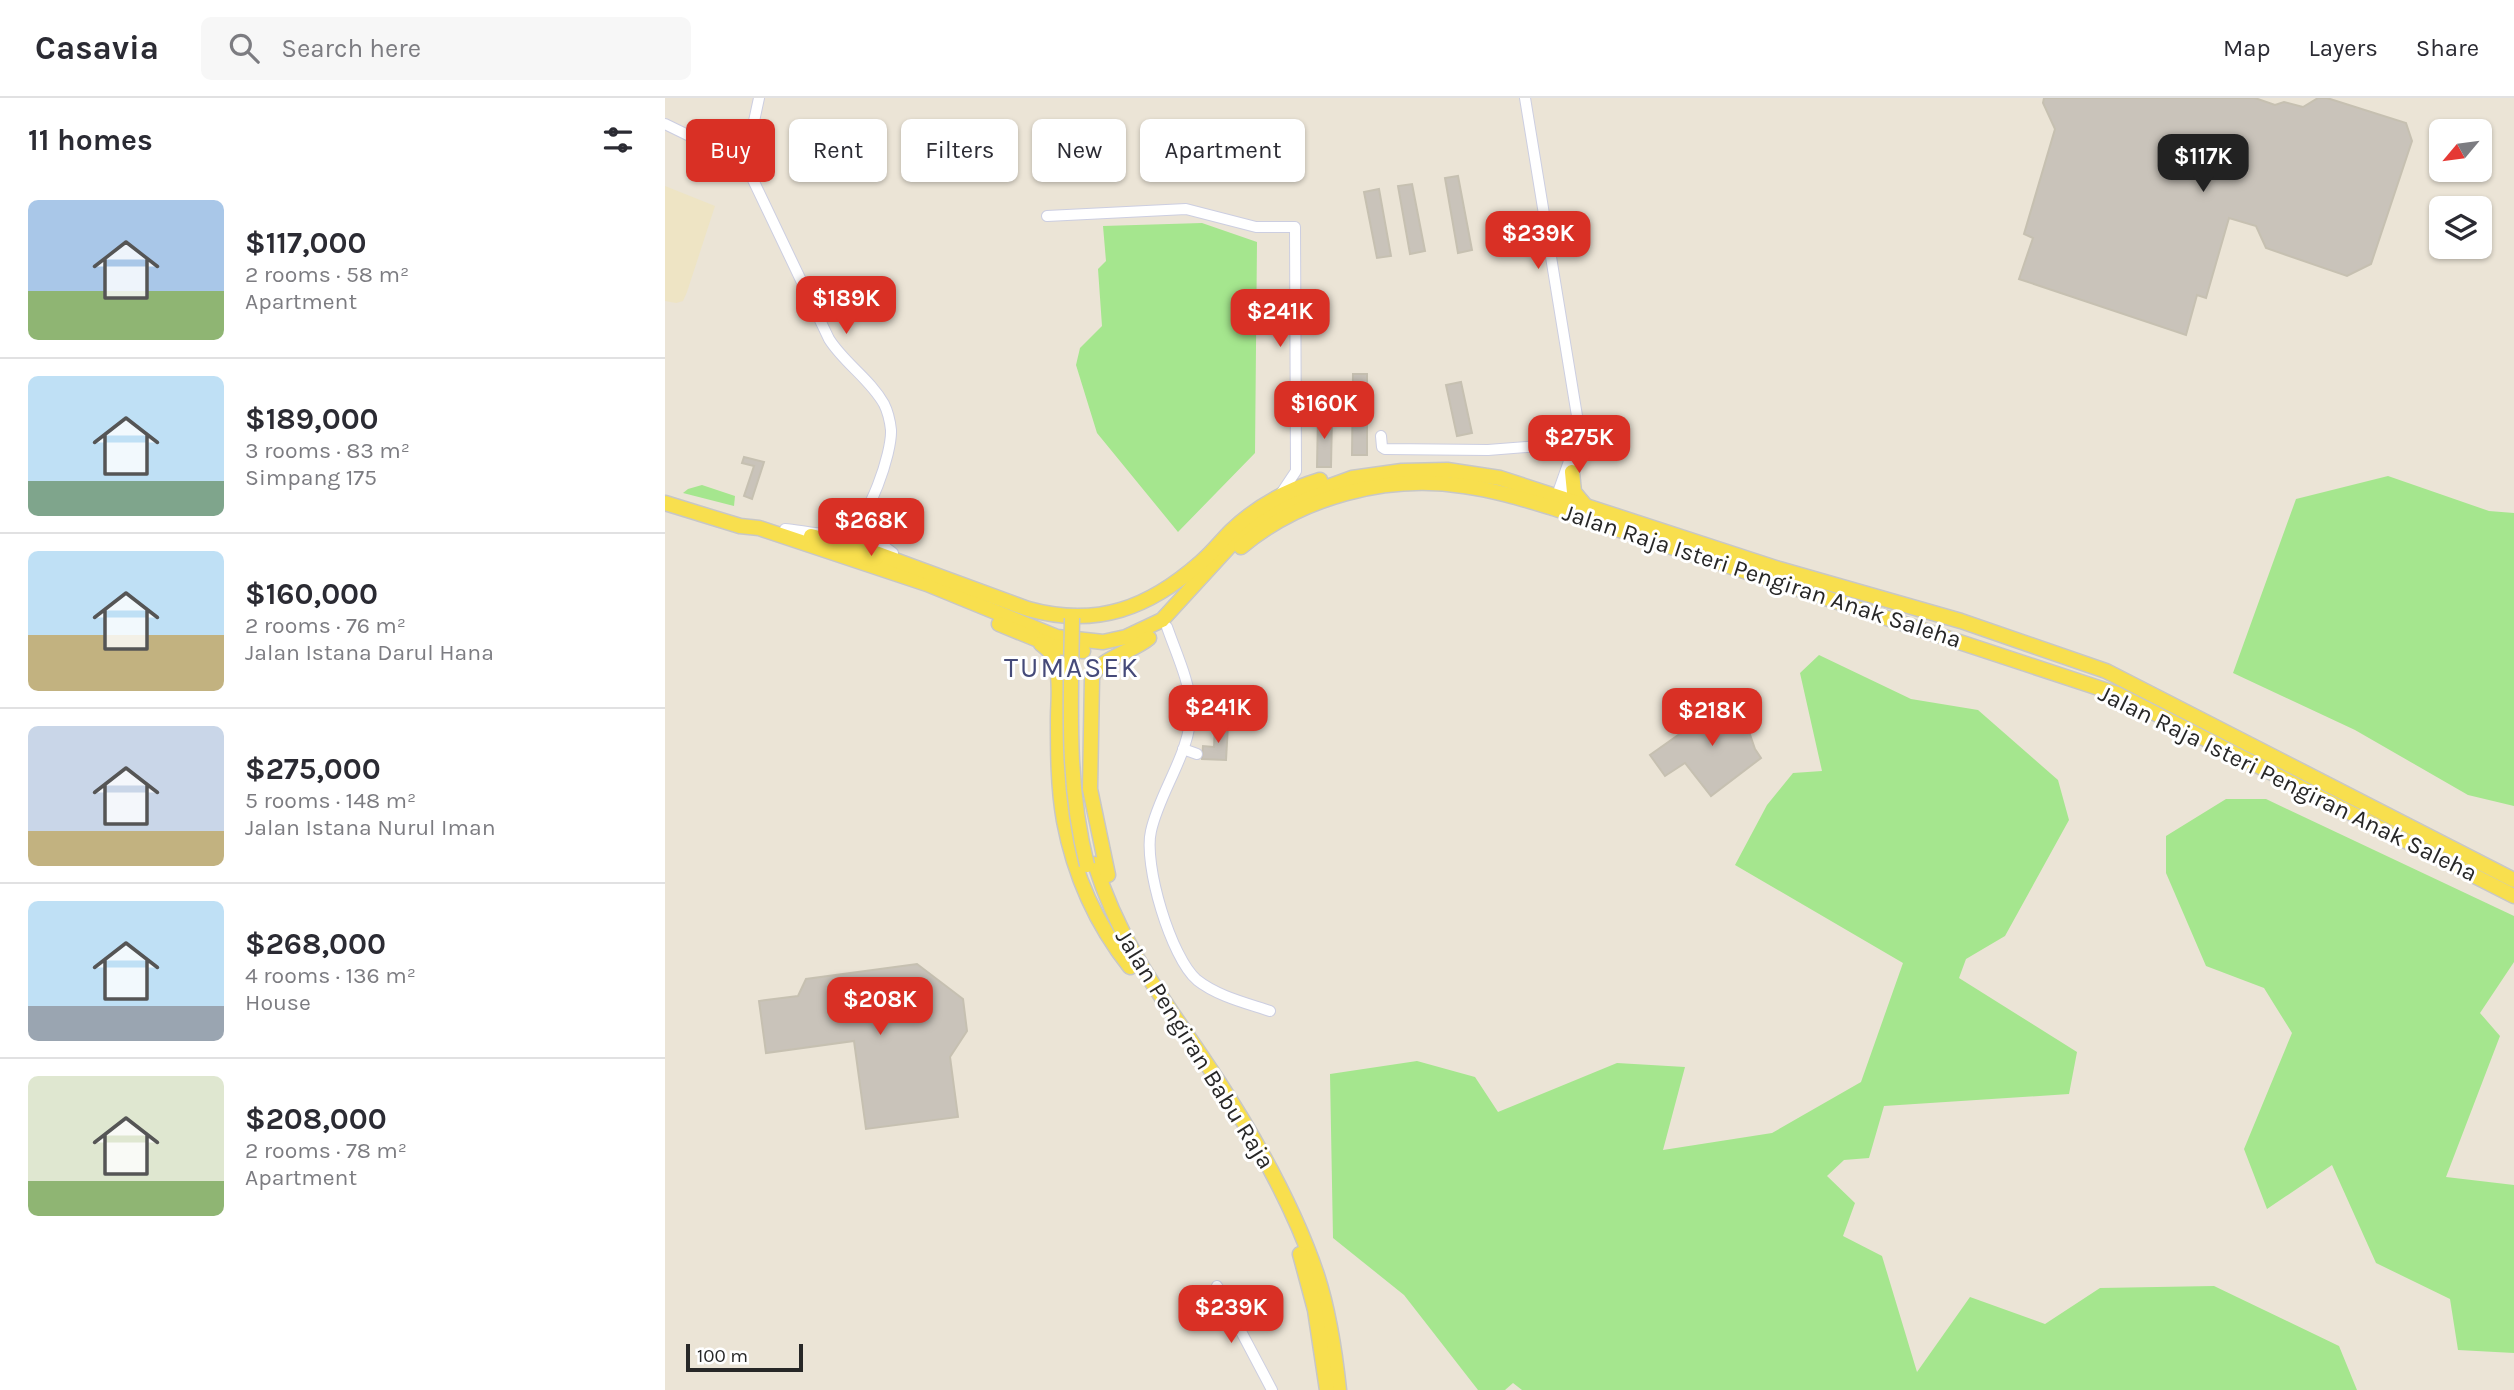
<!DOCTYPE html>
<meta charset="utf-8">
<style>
:root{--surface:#fff;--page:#f7f7f7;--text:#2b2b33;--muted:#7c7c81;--line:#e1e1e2;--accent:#d93025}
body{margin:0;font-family:Karla,sans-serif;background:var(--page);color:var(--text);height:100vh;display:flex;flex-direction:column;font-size:26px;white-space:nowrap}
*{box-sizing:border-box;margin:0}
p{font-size:23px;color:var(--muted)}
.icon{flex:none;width:38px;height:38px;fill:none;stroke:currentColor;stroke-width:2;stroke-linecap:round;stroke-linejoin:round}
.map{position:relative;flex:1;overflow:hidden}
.side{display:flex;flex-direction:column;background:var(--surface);width:665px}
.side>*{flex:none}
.hud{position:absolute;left:21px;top:21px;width:665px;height:63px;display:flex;gap:14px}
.needle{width:46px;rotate:241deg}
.tools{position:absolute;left:1764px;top:21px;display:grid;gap:14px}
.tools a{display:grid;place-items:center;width:63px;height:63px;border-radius:10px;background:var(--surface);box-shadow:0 2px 5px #0004;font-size:35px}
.scale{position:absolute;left:21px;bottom:18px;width:117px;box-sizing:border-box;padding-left:7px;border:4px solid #272727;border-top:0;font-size:19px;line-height:24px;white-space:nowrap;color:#272727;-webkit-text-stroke:5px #fff;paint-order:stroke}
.price{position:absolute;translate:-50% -60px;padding:0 16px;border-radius:14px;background:var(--accent);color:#fff;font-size:23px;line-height:46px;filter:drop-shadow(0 2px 4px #0008)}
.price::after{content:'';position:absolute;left:50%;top:42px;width:21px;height:16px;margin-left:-10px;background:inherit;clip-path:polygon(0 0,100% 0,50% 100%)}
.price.current{background:#222;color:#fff}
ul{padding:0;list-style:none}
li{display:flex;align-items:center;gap:21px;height:175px;padding:0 28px}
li+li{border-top:2px solid var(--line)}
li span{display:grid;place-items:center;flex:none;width:196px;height:140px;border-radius:10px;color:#555}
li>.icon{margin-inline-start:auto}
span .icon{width:84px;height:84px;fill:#fffc;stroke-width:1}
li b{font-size:30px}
h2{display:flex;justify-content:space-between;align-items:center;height:84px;padding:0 28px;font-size:30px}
.pill{padding:0 24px;border-radius:10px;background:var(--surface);box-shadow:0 2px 5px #0004;font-size:24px;line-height:63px}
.pill.current{background:var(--accent);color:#fff}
header{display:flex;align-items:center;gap:42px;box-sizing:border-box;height:98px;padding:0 35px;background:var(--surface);border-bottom:2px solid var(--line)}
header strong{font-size:33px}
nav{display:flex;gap:38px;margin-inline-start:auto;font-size:24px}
.search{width:490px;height:63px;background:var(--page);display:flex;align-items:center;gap:18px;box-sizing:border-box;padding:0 24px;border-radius:10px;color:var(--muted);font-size:26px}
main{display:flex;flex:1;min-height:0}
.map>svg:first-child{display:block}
</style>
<header>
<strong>Casavia</strong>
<div class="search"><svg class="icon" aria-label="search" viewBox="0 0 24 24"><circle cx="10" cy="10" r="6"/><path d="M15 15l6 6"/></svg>Search here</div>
<nav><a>Map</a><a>Layers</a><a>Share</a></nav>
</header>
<main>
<section class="side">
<h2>11 homes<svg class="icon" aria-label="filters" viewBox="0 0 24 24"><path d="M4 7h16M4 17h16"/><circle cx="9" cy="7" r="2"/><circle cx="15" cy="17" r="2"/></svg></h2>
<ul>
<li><span style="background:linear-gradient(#a9c7e8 65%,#8fb573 0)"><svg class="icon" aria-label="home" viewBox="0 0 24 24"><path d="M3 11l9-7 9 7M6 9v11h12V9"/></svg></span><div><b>$117,000</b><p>2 rooms · 58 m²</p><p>Apartment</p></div></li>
<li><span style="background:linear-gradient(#bfe0f5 75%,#7fa58c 0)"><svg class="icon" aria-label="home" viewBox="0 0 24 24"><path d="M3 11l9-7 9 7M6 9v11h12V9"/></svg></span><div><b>$189,000</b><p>3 rooms · 83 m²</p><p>Simpang 175</p></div></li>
<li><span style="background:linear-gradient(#bfe0f5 60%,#c2b280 0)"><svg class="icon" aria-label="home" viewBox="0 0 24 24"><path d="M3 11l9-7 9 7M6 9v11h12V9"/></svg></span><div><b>$160,000</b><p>2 rooms · 76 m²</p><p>Jalan Istana Darul Hana</p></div></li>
<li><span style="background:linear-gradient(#c9d6e8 75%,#c2b280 0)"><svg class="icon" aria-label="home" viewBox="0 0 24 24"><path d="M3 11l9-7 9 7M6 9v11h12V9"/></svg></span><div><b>$275,000</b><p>5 rooms · 148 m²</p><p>Jalan Istana Nurul Iman</p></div></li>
<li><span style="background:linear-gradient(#bfe0f5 75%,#9aa5b1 0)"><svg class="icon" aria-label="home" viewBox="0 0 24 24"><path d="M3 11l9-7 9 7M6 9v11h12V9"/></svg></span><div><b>$268,000</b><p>4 rooms · 136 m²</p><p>House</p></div></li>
<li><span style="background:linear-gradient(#dfe7d0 75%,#8fb573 0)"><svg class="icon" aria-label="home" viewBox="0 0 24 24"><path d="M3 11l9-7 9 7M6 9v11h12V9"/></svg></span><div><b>$208,000</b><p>2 rooms · 78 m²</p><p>Apartment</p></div></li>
</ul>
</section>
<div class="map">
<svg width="1849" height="1292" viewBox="0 0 1849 1292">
<rect width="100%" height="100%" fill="#ebe4d6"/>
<!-- education -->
<path fill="#eee4c4" d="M0 88 50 108 22 194 18 203 11 205 0 203Z"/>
<!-- green -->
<g fill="#a5e68e">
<path d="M537 125 592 144 590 355 513 434 432 335 411 267 415 250 437 228 433 171 441 163 438 128Z"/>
<path d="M1723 378 1824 413 1849 415V708L1803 697 1690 632 1568 575 1631 401Z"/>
<path d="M37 387 70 398 69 408 18 395 23 391Z"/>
<path d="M1154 557 1246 601 1313 612 1393 682 1404 722 1340 838 1301 861 1294 880 1412 954 1404 996 1219 1008 1204 1060 1179 1062 1162 1078 1190 1105 1178 1138 1217 1158 1252 1274 1305 1199 1380 1226 1435 1190 1549 1188 1674 1248 1692 1292H857L848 1285 840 1292H813L739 1197 668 1140 665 976 752 963 810 979 833 1014 952 965 1020 969 998 1052 1107 1035 1196 984 1238 865 1070 767 1102 707 1128 675 1157 673 1135 575Z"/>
<path d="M1561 701H1601L1849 818V864L1815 915 1835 938 1781 1079 1849 1087V1255L1793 1252 1785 1201 1711 1165 1667 1067 1602 1111 1579 1051 1627 935 1599 890 1541 868 1501 775V738Z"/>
</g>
<!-- building -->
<g fill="#c9c3ba" stroke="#c6c0b1" stroke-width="2">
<path d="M1379 0H1590L1610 7 1619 4 1638 9 1653 0H1662L1741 25 1747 43 1706 166 1682 178 1601 150 1591 128 1564 120 1541 200 1532 197 1521 237 1354 181 1368 140 1359 136 1390 31 1378 5Z"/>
<path d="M793 78 807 152 793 155 780 80Z"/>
<path d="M747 86 760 153 745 156 733 88Z"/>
<path d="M714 91 726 158 712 160 699 94Z"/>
<path d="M688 276H702V357H687Z"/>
<path d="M796 284 807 335 792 338 781 287Z"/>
<path d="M653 317 667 318 666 369H652Z"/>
<path d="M79 359 99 364 87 401 79 398 89 368 77 365Z"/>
<path d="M1071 596 1090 651 1096 660 1046 698 1020 665 1000 678 985 657Z"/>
<path d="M550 627H563L561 662 537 661 538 648 549 649Z"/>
<path d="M252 866 298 901 302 933 285 959 293 1019 201 1031 189 943 101 955 94 903 133 898 141 881Z"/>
</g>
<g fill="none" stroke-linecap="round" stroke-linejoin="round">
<defs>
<g id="street">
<path d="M860 0 913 324 910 361 897 406"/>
<path d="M0 26 80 65 164 241C179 265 205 281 219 306 223 314 225 323 226 332 227 355 204 423 183 433 169 441 137 432 120 431"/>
<path d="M80 65 94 0"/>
<path d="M382 118 521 111 591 129H630L631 373 617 394"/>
<path d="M716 338 717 349 720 351 823 352 874 348 911 357"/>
<path d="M890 403 908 352"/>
<path d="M204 408 208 440 228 455"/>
<path d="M502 529C511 555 525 584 526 611 526 655 495 692 486 733 478 766 506 860 532 882 552 898 581 905 605 913"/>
<path d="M518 651 532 656"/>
<path d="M552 1188 607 1292"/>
</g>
<g id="primary">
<path d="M907 374 909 394 919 406"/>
<path d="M0 405 75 428 94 430 262 486 392 539 438 544 461 539 497 522 573 439 608 414 646 395 687 380 737 373 782 372 835 380 1114 471 1296 523 1441 573 1849 782"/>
<path d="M146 438 208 454 363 511C432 530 484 510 536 464 547 455 556 443 566 433 591 409 622 392 655 382"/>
<path d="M576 449C636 399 721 376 799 388 829 392 858 401 888 410L1452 596 1849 798"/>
<path d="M334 526 388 548 418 553"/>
<path d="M376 546C384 552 389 557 391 567 396 584 393 604 393 621 393 655 393 689 399 723 409 776 431 826 465 869"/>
<path d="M430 766C457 853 505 909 553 983 592 1043 629 1109 652 1177 664 1214 670 1254 674 1292"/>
<path d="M443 777 425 691 427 580C432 561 468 554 484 540"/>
<path d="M635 1156 650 1212 662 1292"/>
</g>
</defs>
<!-- street casing -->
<use href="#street" stroke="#cccee1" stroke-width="12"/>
<!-- primary casing -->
<use href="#primary" stroke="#c7c7c7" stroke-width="17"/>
<!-- street -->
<use href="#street" stroke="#fff" stroke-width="10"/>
<!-- primary -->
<use href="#primary" stroke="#f8df4e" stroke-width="14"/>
<defs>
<path id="primary-bridge" d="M407 520C406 604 401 685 422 767"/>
</defs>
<!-- primary-bridge casing -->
<use href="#primary-bridge" stroke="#c7c7c7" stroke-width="17" stroke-linecap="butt"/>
<!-- primary-bridge -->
<use href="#primary-bridge" stroke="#f8df4e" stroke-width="14"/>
</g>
<g text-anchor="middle" stroke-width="6" stroke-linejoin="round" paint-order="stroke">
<!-- street labels -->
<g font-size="24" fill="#272727" stroke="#fff">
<text transform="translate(1097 478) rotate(18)" y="8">Jalan Raja Isteri Pengiran Anak Saleha</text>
<text transform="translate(1623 685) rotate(26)" y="8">Jalan Raja Isteri Pengiran Anak Saleha</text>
<text transform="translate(530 951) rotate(58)" y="8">Jalan Pengiran Babu Raja</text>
</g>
<!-- quarter labels -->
<g font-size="28" letter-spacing="2" fill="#454a79" stroke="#fff">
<text x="407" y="579">TUMASEK</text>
</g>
</g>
</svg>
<div class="tools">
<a><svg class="needle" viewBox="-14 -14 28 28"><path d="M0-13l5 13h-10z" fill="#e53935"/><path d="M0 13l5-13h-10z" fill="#7c7c81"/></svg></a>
<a><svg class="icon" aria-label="layers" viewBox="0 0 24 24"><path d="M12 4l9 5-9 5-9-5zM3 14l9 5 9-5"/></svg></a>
</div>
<div class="scale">100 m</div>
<b class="price current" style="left:1538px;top:96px">$117K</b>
<b class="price" style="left:873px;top:173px">$239K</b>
<b class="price" style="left:181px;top:238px">$189K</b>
<b class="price" style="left:615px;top:251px">$241K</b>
<b class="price" style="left:659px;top:343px">$160K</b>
<b class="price" style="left:914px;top:377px">$275K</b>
<b class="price" style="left:206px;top:460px">$268K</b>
<b class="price" style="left:553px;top:647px">$241K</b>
<b class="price" style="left:1047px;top:650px">$218K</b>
<b class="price" style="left:215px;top:939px">$208K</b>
<b class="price" style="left:566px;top:1247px">$239K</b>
<div class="hud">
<a class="pill current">Buy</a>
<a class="pill">Rent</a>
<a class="pill">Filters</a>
<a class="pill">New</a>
<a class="pill">Apartment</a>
</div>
</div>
</main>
